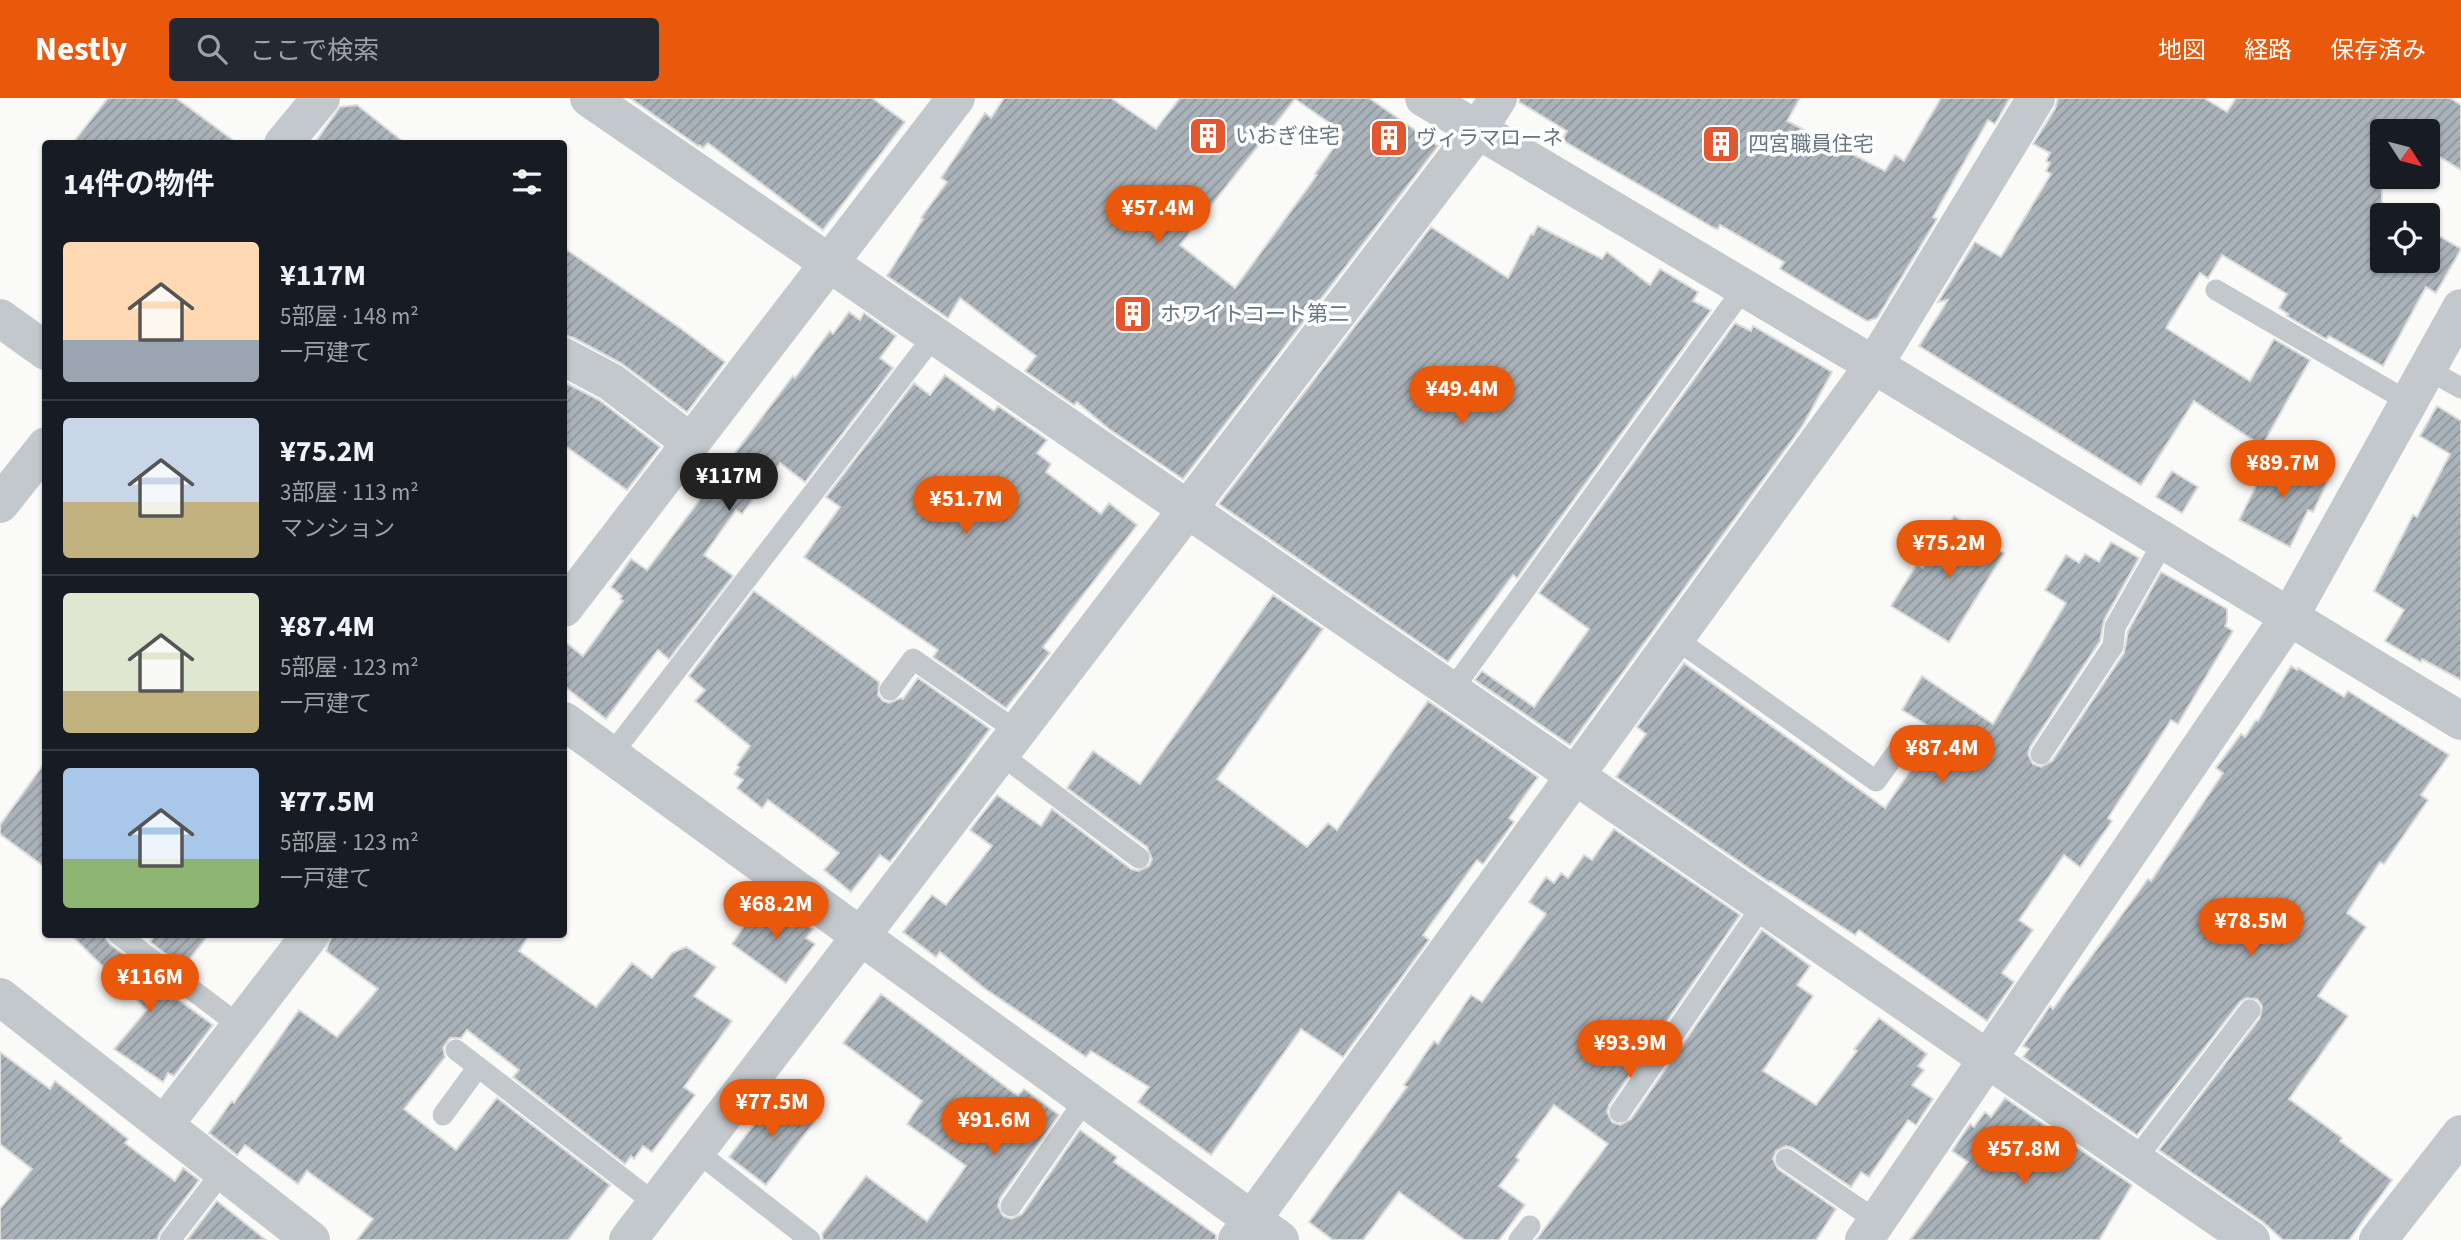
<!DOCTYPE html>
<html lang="ja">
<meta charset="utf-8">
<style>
:root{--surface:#171b24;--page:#242831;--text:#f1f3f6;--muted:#9ea1a6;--line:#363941;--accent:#ea580c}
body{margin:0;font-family:"Source Sans 3","Noto Sans JP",sans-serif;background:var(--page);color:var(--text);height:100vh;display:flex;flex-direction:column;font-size:26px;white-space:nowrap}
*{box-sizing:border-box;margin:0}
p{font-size:23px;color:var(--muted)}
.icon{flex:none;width:38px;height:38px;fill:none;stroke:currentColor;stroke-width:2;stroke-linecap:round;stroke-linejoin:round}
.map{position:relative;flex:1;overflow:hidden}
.drawer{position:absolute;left:42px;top:42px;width:525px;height:798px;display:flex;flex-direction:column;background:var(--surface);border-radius:7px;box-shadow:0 2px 5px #0004}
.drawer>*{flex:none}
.needle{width:46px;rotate:126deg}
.tools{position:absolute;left:2370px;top:21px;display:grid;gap:14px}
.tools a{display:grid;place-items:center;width:70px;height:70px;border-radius:7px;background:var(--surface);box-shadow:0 2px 5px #0004;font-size:35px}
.price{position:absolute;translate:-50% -60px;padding:0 16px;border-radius:24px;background:var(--accent);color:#fff;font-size:23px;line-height:46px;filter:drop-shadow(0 2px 4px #0008)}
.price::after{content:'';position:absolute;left:50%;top:42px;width:21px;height:16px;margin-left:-10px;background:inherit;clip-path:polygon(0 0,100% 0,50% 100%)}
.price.selected{background:#222;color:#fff}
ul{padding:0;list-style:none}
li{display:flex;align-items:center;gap:21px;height:175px;padding:0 21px}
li+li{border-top:2px solid var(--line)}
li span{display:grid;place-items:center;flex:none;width:196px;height:140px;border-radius:7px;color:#555}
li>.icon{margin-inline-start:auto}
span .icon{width:84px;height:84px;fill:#fffc;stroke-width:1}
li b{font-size:30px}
h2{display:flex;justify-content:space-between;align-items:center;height:84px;padding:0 21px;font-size:30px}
header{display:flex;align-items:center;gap:42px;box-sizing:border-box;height:98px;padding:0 35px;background:var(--accent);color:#fff}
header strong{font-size:33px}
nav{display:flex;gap:38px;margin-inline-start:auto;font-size:24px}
.search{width:490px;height:63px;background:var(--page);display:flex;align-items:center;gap:18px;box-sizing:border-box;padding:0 24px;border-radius:7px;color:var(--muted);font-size:26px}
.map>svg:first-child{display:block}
</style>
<header>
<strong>Nestly</strong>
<div class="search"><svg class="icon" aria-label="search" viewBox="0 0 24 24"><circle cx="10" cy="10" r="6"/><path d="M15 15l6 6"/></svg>ここで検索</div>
<nav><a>地図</a><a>経路</a><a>保存済み</a></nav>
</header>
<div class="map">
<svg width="2461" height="1142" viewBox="0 0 2461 1142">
<defs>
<pattern id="building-hatch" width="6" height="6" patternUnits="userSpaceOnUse" patternTransform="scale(1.75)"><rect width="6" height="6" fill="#aab3b9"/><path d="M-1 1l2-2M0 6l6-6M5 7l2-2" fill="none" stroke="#8e969c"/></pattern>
</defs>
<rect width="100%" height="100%" fill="#fafaf8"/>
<!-- building -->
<g fill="url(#building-hatch)" stroke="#dcdcda" stroke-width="2" fill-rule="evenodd">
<path d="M108 0H176L238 46H72Z"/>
<path d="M630 0H872L905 24 823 132 708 45 703 50 699 47 698 48Z"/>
<path d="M1004 0H1111L1156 31 1180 0H1369L1438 48 1183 381 1109 331 1077 304 1074 307 1025 273 1036 258 960 200 948 220 887 178 923 121 921 120 947 84 941 80 985 15 991 20ZM1295 1 1344 35 1315 76 1317 77 1235 190 1180 147Z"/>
<path d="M1520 0H1800L1787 23 1885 73 1895 57 1904 63 1941 0H2010L1995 26 1988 22 1933 119 1937 121 1877 220 1867 223 1780 171 1784 164 1720 127 1718 131 1714 130 1562 42 1567 33 1519 4Z"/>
<path d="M2058 0H2204L2227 14 2236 0H2450L2461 7V72L2427 51V33H2399L2382 23V105L2404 117H2382V163H2427V131L2461 151 2436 195 2426 189 2383 268 2329 238 2326 241 2287 218 2288 216 2279 210 2287 196 2222 157 2208 180 2200 175 2166 230 2250 283 2274 241 2310 262 2262 348 2194 303 2141 387 1919 248 1948 202 1938 204 1975 144 2001 159 2051 76 2046 73 2050 65 2046 63 2050 55 2033 46 2055 11Z"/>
<path d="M357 7 406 46H314L340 9Z"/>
<path d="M1538 128 1602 161 1607 154 1650 187 1660 171 1698 194 1693 203 1711 212 1517 480 1513 477 1448 564 1219 406 1431 129 1508 180 1531 136 1533 137Z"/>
<path d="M564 150 680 230 725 264 687 314 621 265 574 240 564 237Z"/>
<path d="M849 214 860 222 864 215 896 238 880 260 893 270 805 384 780 365 742 416 736 412 704 457 733 478 669 561 658 552 606 621 564 588V543L583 558 623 503 620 501 622 498 611 489 631 461 647 472 793 278 795 280 830 233 833 236Z"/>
<path d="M1735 225 1751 233 1753 228 1832 274 1803 327 1570 647 1475 582 1482 573 1534 609 1589 531 1539 495Z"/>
<path d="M945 277 994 313 998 308 1047 342 1037 355 1051 366 1046 374 1101 416 1109 405 1137 427 1043 549 1050 555 1006 610 933 559 938 552 804 459 840 409 826 399 914 285 930 297Z"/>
<path d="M564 284 599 302 660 349 627 392 564 347Z"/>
<path d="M2437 308 2461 323V582L2422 561 2421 564 2385 543 2404 512 2374 493 2413 417 2417 419 2450 356 2420 338Z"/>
<path d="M2272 356 2328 383 2313 414 2308 412 2290 449 2239 422Z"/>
<path d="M2172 373 2198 389 2182 415 2156 399Z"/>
<path d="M1954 418 1989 439 1986 444 2004 455 1949 544 1891 508 1917 466 1923 470Z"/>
<path d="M2111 444 2139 460 2104 522 2100 543 2030 649 2028 656 2033 666 2041 669 2052 663 2124 555 2128 533 2161 474 2227 511V524L2225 528 2233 533 2178 626 2171 622 2108 720 2112 723 2080 769 2064 757 2019 822 2033 832 2002 875 2014 884 1987 923 1859 832 1855 837 1770 783 1769 784 1616 679 1646 636 1637 629 1684 565 1885 710 1937 633 1902 612 1922 578 1993 626 2066 505 2045 492 2066 457 2079 465 2085 456 2099 464Z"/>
<path d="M754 493 879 584 878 597 883 603 889 605 901 600 903 601 918 580 990 631 890 764 880 757 851 794 824 772 839 755 768 702 762 710 737 690 743 682 734 676 739 669 737 667 750 648 695 603 705 592 689 578Z"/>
<path d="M1273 497 1323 531 1217 681 1307 749 1328 725 1337 732 1428 603 1538 679 1509 720 1514 724 1483 766 1477 762 1423 837 1429 842 1343 959 1301 931 1211 1057 1138 1004 1149 989 1091 953 1086 959 984 890 940 854 936 859 903 834 932 797 946 807 992 748 970 732 997 697 1041 728 1052 711 1131 771 1138 773 1149 768 1152 761 1147 749 1067 690 1093 653 1140 686Z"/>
<path d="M2291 568 2297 572 2298 570 2344 599 2348 593 2449 657 2421 697 2428 702 2384 766 2380 764 2347 815 2366 829 2318 898 2348 918 2289 1001 2342 1040 2340 1043 2392 1082 2349 1142H2283L2263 1124 2159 1052 2260 920 2262 908 2257 901 2246 900 2240 904 2137 1037 2023 959 2029 951 2023 948 2050 908 2053 911 2148 781 2151 783 2223 675 2216 670 2241 636 2245 639 2256 622 2258 623Z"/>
<path d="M46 663V770L0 736V727Z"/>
<path d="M1614 731 1740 817 1609 1007 1607 1014 1612 1024 1620 1027 1631 1021 1762 832 1810 868 1797 887 1813 898 1763 973 1816 1007 1857 953 1854 951 1879 920 1927 956 1918 968 1924 972 1912 987 1933 1001 1916 1027 1908 1022 1869 1079 1861 1074 1851 1089 1793 1050 1786 1048 1776 1053 1773 1061 1778 1071 1836 1111 1816 1142H1536L1608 1046 1554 1007 1516 1059 1519 1062 1499 1088 1525 1107 1499 1142H1465L1399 1094 1363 1142H1333L1309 1124 1407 989 1404 987 1434 943 1438 946 1471 897 1482 904 1546 816 1529 804 1546 779 1554 785 1561 775 1568 780 1584 757 1592 762Z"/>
<path d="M780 807 813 831 806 840 815 846 786 885 732 846 749 821 755 825 767 808Z"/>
<path d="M70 836H103L110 846 167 889 165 892 213 927 174 978 168 975 163 984 114 951 147 912Z"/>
<path d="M155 836H209L183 869 150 844Z"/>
<path d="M332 836H530L519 853 596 909 632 865 652 880 672 855 686 849 716 869 694 898 732 923 684 989 695 997 652 1054 643 1048 634 1061 631 1058 625 1066 513 979 519 972 467 932 461 940H450L443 950 445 959 404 1011 456 1052 497 1000 610 1087 568 1142H357L373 1121 307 1073 298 1086 245 1047 237 1057 209 1035 232 1003 234 1005 299 912 337 939 378 891 326 853Z"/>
<path d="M881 896 1018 998 1024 991 1059 1017 1000 1100 998 1108 1003 1118 1011 1121 1022 1116 1080 1032 1117 1059 1114 1064 1216 1137V1142H823L822 1136 866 1078 927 1123 966 1068 907 1026 922 1003 843 945Z"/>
<path d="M0 954 50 991 55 983 128 1041 125 1045 175 1083 183 1070 199 1082 160 1134 157 1142H0V1111L32 1071 0 1046Z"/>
<path d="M778 996 815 1023 766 1087 729 1059Z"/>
<path d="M2005 1000 2132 1087 2099 1142H1910L1968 1064 1952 1053 1970 1026 1974 1029 1985 1014 1991 1019Z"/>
<path d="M217 1103 266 1142H187Z"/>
</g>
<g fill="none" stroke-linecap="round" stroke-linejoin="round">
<!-- service -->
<g stroke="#c3c8cc" stroke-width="21">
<path d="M2216 192 2409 304"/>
<path d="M2427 271 2461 290"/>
<path d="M1676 541 1876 683 1904 644"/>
<path d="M890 592 913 561 1018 634"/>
<path d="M1452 592 1744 190"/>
<path d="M1000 656 1139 760"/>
<path d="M2041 656 2113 548 2115 529 2164 443"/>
<path d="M611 657 934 238"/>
<path d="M118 836 240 928"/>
<path d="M456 952 656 1106"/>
<path d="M1620 1014 1763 807"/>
<path d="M443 1017 478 969"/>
<path d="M696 1053 810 1142"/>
<path d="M1786 1061 1877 1123"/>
<path d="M2135 1062 2250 912"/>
<path d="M1011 1108 1085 1002"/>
<path d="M170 1142 223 1073"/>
<path d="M1519 1142 1530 1128"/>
</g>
<!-- minor -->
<g stroke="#c3c8cc" stroke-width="38">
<path d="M589 0 2251 1142"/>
<path d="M283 46 321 0"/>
<path d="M0 220 46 253"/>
<path d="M564 259 611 284 690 344"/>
<path d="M0 406 46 348"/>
<path d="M564 510 956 0"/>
<path d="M564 623 1280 1142"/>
<path d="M0 899 311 1142"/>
<path d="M164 1027 311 836"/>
<path d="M628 1142 1478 32 1498 0"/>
<path d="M1237 1142 1874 267 2036 0"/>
<path d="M2378 1142 2461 1036"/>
</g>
<!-- tertiary -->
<g stroke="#c3c8cc" stroke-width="38">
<path d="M1424 0 1874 267 2461 623"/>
<path d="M1864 1142 2290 518 2461 210"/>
</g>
</g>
<!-- icons -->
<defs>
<symbol id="building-square" viewBox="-11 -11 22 22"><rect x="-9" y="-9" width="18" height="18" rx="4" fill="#e4572e" stroke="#fff"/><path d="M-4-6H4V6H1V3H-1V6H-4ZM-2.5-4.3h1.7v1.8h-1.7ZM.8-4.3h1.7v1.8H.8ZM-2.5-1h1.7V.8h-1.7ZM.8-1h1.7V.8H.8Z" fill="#fff"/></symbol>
</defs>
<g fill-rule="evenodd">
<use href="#building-square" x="1186" y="16" width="44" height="44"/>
<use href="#building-square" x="1367" y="18" width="44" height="44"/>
<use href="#building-square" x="1699" y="24" width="44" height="44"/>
<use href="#building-square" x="1111" y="194" width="44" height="44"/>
</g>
<g text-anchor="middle" stroke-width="7" stroke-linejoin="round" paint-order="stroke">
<!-- poi labels -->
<g font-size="21" fill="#657683" stroke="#fff" text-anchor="start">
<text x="1235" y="45">いおぎ住宅</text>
<text x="1416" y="47">ヴィラマローネ</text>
<text x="1748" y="53">四宮職員住宅</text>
<text x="1160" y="223">ホワイトコート第二</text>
</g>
</g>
</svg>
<div class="tools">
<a><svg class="needle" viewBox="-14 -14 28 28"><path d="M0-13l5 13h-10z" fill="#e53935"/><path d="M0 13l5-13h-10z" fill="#9ea1a6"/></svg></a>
<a><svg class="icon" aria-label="locate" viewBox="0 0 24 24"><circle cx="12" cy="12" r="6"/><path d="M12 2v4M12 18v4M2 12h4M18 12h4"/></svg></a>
</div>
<b class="price" style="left:1158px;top:147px">¥57.4M</b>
<b class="price" style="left:1462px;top:328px">¥49.4M</b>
<b class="price" style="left:2283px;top:402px">¥89.7M</b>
<b class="price selected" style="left:729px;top:415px">¥117M</b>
<b class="price" style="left:966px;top:438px">¥51.7M</b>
<b class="price" style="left:1949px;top:482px">¥75.2M</b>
<b class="price" style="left:1942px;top:687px">¥87.4M</b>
<b class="price" style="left:776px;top:843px">¥68.2M</b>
<b class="price" style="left:2251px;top:860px">¥78.5M</b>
<b class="price" style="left:150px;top:916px">¥116M</b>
<b class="price" style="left:1630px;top:982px">¥93.9M</b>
<b class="price" style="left:772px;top:1041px">¥77.5M</b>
<b class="price" style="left:994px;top:1059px">¥91.6M</b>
<b class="price" style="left:2024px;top:1088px">¥57.8M</b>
<section class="drawer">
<h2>14件の物件<svg class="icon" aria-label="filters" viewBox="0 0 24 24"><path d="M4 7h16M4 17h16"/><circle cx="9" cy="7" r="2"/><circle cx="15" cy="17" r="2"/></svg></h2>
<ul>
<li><span style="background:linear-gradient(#ffd9b3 70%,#9aa5b1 0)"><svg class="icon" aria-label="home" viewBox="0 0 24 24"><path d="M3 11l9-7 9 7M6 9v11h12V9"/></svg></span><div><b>¥117M</b><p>5部屋 · 148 m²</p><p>一戸建て</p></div></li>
<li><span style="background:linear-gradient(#c9d6e8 60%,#c2b280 0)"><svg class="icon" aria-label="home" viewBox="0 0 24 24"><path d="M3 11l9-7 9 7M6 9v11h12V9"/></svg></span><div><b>¥75.2M</b><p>3部屋 · 113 m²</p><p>マンション</p></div></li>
<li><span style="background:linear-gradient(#dfe7d0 70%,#c2b280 0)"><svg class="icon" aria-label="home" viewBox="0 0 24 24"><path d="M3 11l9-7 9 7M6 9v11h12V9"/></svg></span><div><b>¥87.4M</b><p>5部屋 · 123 m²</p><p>一戸建て</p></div></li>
<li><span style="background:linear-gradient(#a9c7e8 65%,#8fb573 0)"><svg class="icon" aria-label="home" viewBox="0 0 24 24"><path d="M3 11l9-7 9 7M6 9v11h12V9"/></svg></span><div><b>¥77.5M</b><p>5部屋 · 123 m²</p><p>一戸建て</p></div></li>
</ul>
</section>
</div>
